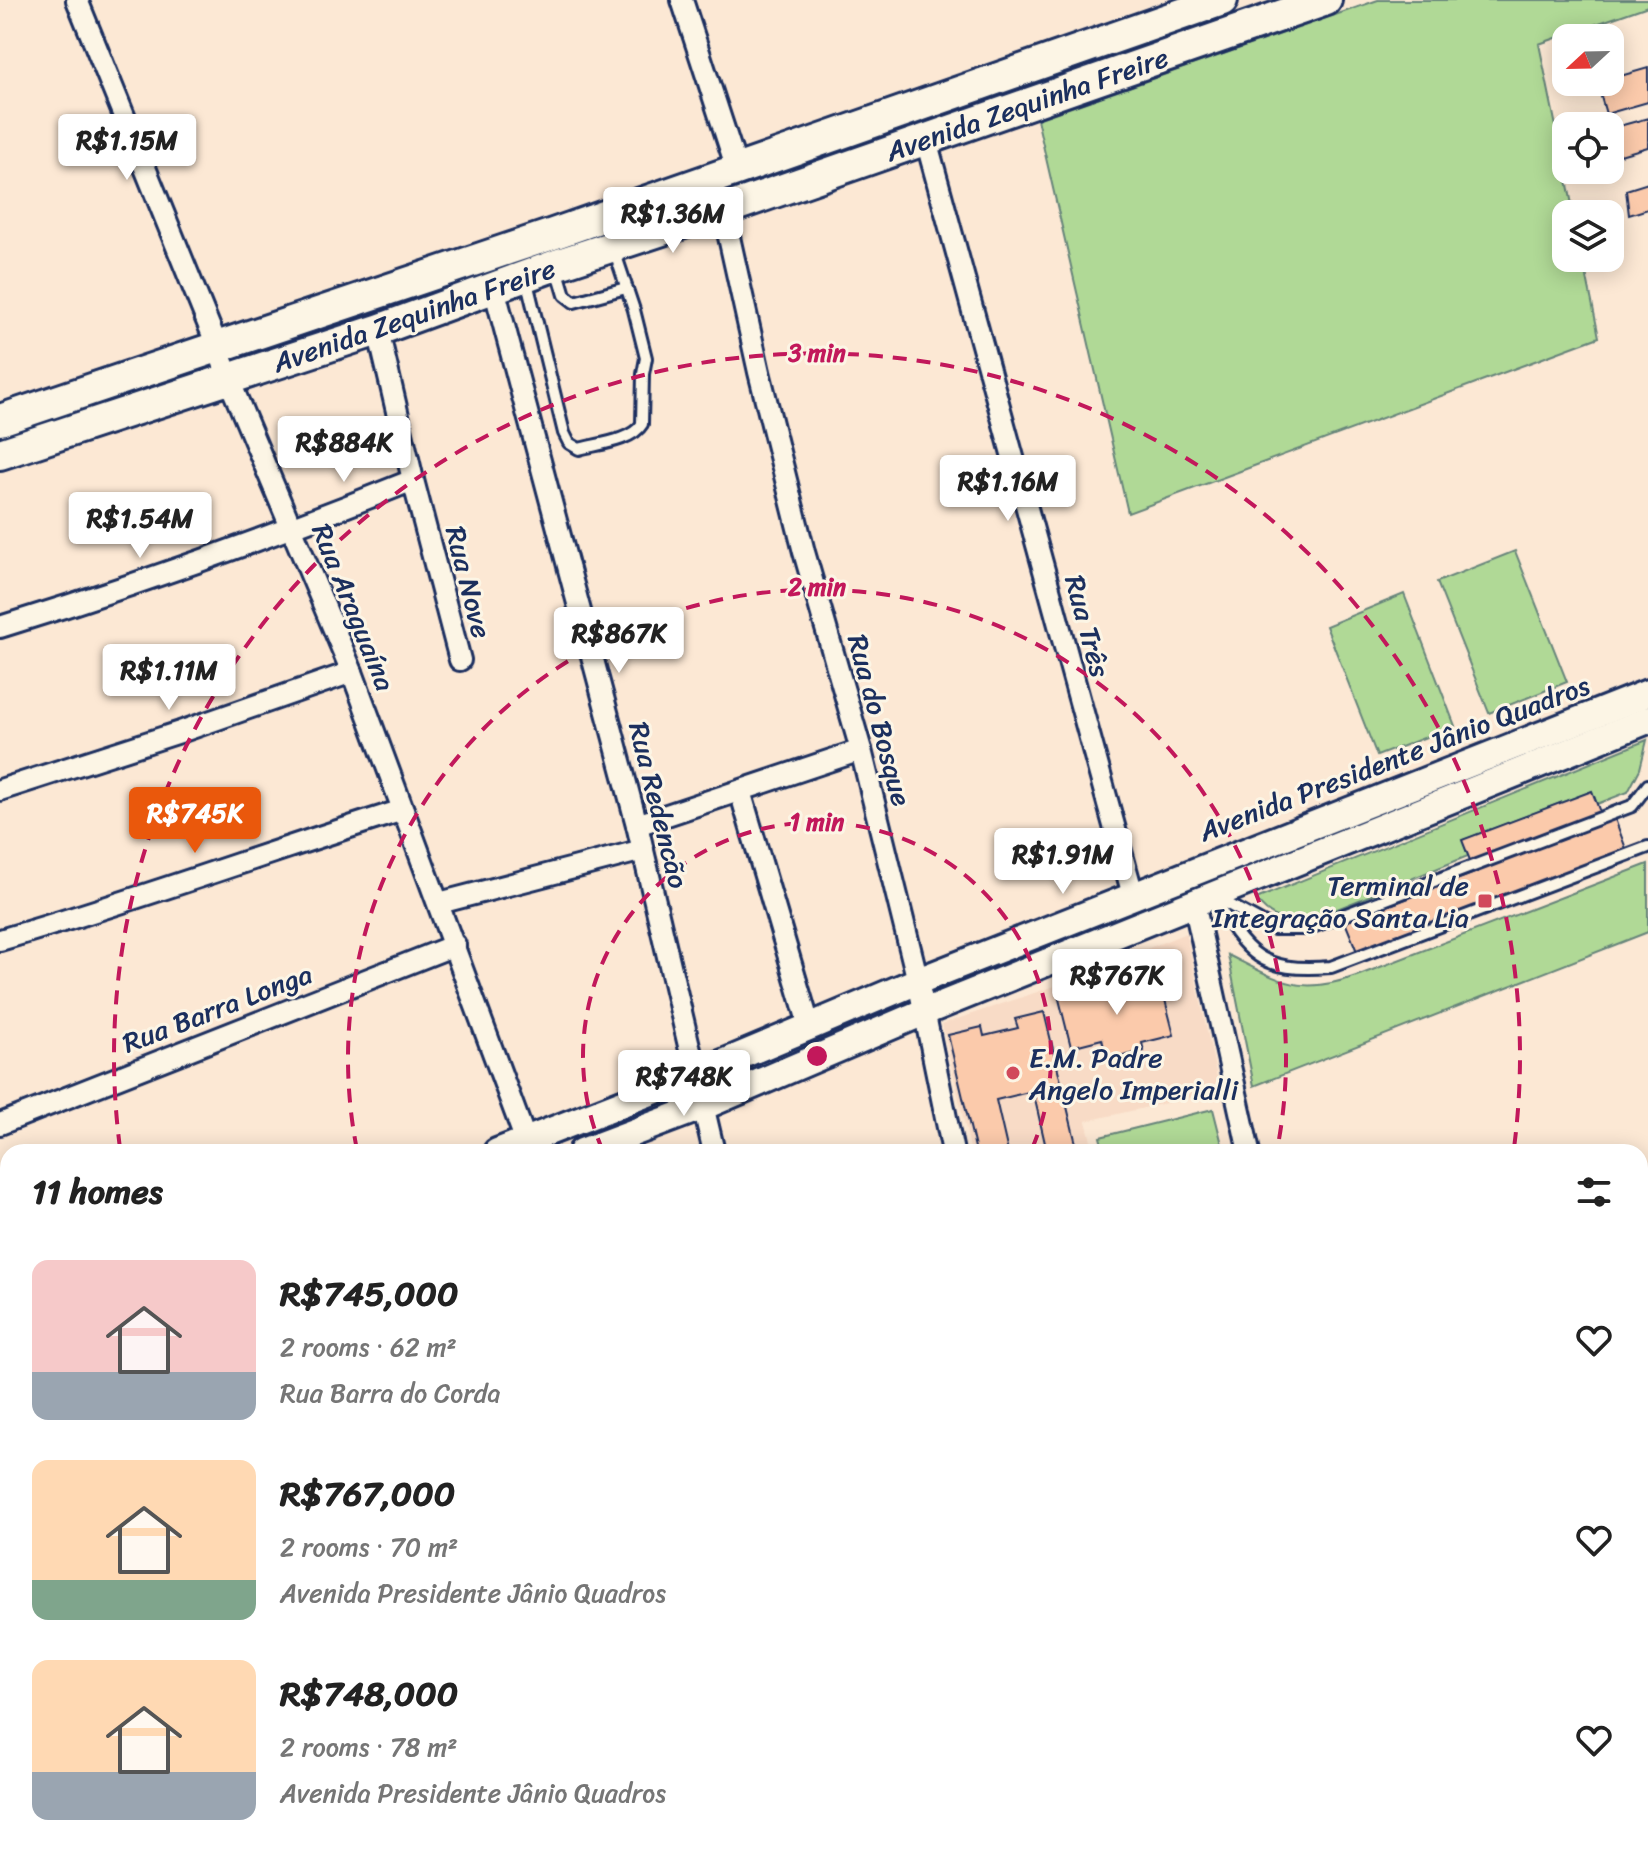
<!DOCTYPE html>
<meta charset="utf-8">
<style>
:root{--surface:#fff;--page:#f6f6f6;--text:#222;--muted:#767676;--accent:#ea580c}
body{margin:0;font-family:Sriracha,sans-serif;background:var(--page);color:var(--text);height:100vh;display:flex;flex-direction:column;font-size:30px;white-space:nowrap}
*{box-sizing:border-box;margin:0}
p{font-size:26px;color:var(--muted)}
.icon{flex:none;width:44px;height:44px;fill:none;stroke:currentColor;stroke-width:2;stroke-linecap:round;stroke-linejoin:round}
.map{position:relative;flex:1;overflow:hidden}
.sheet{position:absolute;left:0px;top:1144px;width:1648px;height:712px;display:flex;flex-direction:column;background:var(--surface);border-radius:24px 24px 0 0;box-shadow:0 4px 20px #0003}
.sheet>*{flex:none}
.needle{width:52px;rotate:248deg}
.buttons{position:absolute;left:1552px;top:24px;display:grid;gap:16px}
.buttons a{display:grid;place-items:center;width:72px;height:72px;border-radius:16px;background:var(--surface);box-shadow:0 4px 20px #0003;font-size:40px}
.price{position:absolute;translate:-50% -68px;padding:0 18px;border-radius:8px;background:#fff;color:#222;font-size:26px;line-height:52px;filter:drop-shadow(0 2px 4px #0008)}
.price::after{content:'';position:absolute;left:50%;top:48px;width:24px;height:18px;margin-left:-12px;background:inherit;clip-path:polygon(0 0,100% 0,50% 100%)}
.price.active{background:var(--accent);color:#fff}
ul{padding:0;list-style:none}
li{display:flex;align-items:center;gap:24px;height:200px;padding:0 32px}
li span{display:grid;place-items:center;flex:none;width:224px;height:160px;border-radius:16px;color:#555}
li>.icon{margin-inline-start:auto}
span .icon{width:96px;height:96px;fill:#fffc;stroke-width:1}
li b{font-size:34px}
h2{display:flex;justify-content:space-between;align-items:center;height:96px;padding:0 32px;font-size:34px}
.map>svg:first-child{display:block}
</style>
<div class="map">
<svg width="1648" height="1856" viewBox="0 0 1648 1856">
<rect width="100%" height="100%" fill="#fce8d4"/>
<filter id="ink" filterUnits="userSpaceOnUse"><feTurbulence type="fractalNoise" baseFrequency=".0125" numOctaves="2"/><feDisplacementMap in="SourceGraphic" scale="16" xChannelSelector="R" yChannelSelector="G"/><feConvolveMatrix kernelMatrix="1 2 1 2 8 2 1 2 1" color-interpolation-filters="sRGB"/></filter>
<g filter="url(#ink)">
<!-- built -->
<path fill="#f8dbc6" d="M1186 933 1220 1091 1086 1121 1094 1152H971L942 1024 1052 987Z"/>
<!-- green -->
<g fill="#b0d996" stroke="#66847a" stroke-width="2">
<path d="M1378 0H1648V6L1539 44 1574 214H1566V258H1583L1599 337 1128 513 1037 119Z"/>
<path d="M1515 551 1567 682 1489 713 1437 582Z"/>
<path d="M1404 594 1455 726 1377 756 1326 626Z"/>
<path d="M1647 740 1640 769 1628 792 1597 804 1592 791 1463 840 1468 856 1310 920C1289 926 1267 916 1256 899Z"/>
<path d="M1648 864V932L1254 1086 1228 955C1284 983 1300 997 1362 974Z"/>
<path d="M1213 1109 1224 1152H1104L1100 1137Z"/>
</g>
<!-- building -->
<g fill="#fbcaab" stroke="#1b2f5e" stroke-width="2">
<path d="M1648 68V102L1606 114 1597 83 1610 82V79Z"/>
<path d="M1648 118V147L1620 155 1612 128Z"/>
<path d="M1648 183V209L1629 215 1626 190Z"/>
<path d="M1592 791 1601 815 1512 849 1515 857 1615 819 1629 857 1360 959 1345 922 1475 873 1462 840Z"/>
<path d="M1125 979 1127 989 1160 980 1174 1035 1142 1043 1144 1051 1107 1060 1102 1039 1071 1047 1058 995Z"/>
<path d="M1044 1012 1078 1152H1047L1033 1091 996 1100 1008 1152H976L948 1035 982 1027 984 1036 1018 1028 1015 1019Z"/>
</g>
<g fill="none" stroke-linecap="round" stroke-linejoin="round">
<defs>
<g id="service">
<path d="M557 268 565 295 574 302 626 288"/>
<path d="M526 278 564 433 569 443 579 449C597 444 632 441 642 424L643 374 646 358 634 310 614 250"/>
<path d="M1213 897C1247 955 1261 973 1331 967L1648 847"/>
<path d="M1217 898 1274 929H1307L1632 806 1648 785"/>
</g>
<g id="minor">
<path d="M77 0 218 348 229 380 352 672 530 1152"/>
<path d="M682 0 737 169"/>
<path d="M926 140 1133 895"/>
<path d="M723 210 759 372 804 552 861 750 918 981 953 1152"/>
<path d="M494 288 637 825 714 1152"/>
<path d="M378 330 413 480 460 660"/>
<path d="M0 627C140 584 277 535 413 480"/>
<path d="M0 790 180 732 352 672"/>
<path d="M740 791 809 1025"/>
<path d="M637 825 861 750"/>
<path d="M439 903 643 850"/>
<path d="M1194 903 1249 1152"/>
<path d="M0 940C136 901 268 852 403 810"/>
<path d="M0 1124 455 945"/>
<path d="M0 1239 8 1246"/>
<path d="M1640 1677 1648 1675"/>
<path d="M0 1801 8 1808"/>
<path d="M655 1848 664 1856"/>
<path d="M683 1848 685 1856"/>
<path d="M882 1848 884 1856"/>
<path d="M1122 1848 1123 1856"/>
<path d="M1236 1848 1237 1856"/>
<path d="M1350 1848 1352 1856"/>
<path d="M1553 1848 1555 1856"/>
<path d="M285 1856 293 1848"/>
<path d="M731 1856 770 1848"/>
</g>
<g id="tertiary">
<path d="M497 1152 697 1074 918 981 1648 693"/>
<path d="M582 1152 704 1106 924 1012 1648 720"/>
<path d="M0 1342 8 1338"/>
<path d="M0 1387 8 1384"/>
</g>
<g id="secondary">
<path d="M0 420 550 235 1222 0"/>
<path d="M0 454 378 330 556 265 723 210 1326 0"/>
<path d="M0 1475 8 1483"/>
<path d="M0 1516 8 1523"/>
<path d="M369 1848 378 1856"/>
<path d="M412 1848 421 1856"/>
</g>
</defs>
<!-- service casing -->
<use href="#service" stroke="#1b2f5e" stroke-width="16"/>
<!-- minor casing -->
<use href="#minor" stroke="#1b2f5e" stroke-width="26"/>
<!-- tertiary casing -->
<use href="#tertiary" stroke="#1b2f5e" stroke-width="32"/>
<!-- secondary casing -->
<use href="#secondary" stroke="#1b2f5e" stroke-width="36"/>
<!-- service -->
<use href="#service" stroke="#fcf5e5" stroke-width="10"/>
<!-- minor -->
<use href="#minor" stroke="#fcf5e5" stroke-width="20"/>
<!-- tertiary -->
<use href="#tertiary" stroke="#fcf5e5" stroke-width="26"/>
<!-- secondary -->
<use href="#secondary" stroke="#fcf5e5" stroke-width="30"/>
</g>
</g>
<!-- distance rings -->
<g fill="none" stroke="#c2185b" stroke-width="4" stroke-dasharray="14 10">
<path d="M603 1151A234 234 0 1 1 1031 1151"/>
<path d="M357 1150A469 469 0 1 1 1277 1150"/>
<path d="M120 1148A703 703 0 1 1 1514 1148"/>
</g>
<!-- markers -->
<g fill="#d1495b" stroke="#fcf5e5" stroke-width="3">
<rect x="1477" y="893" width="16" height="16" rx="4"/>
<circle cx="1013" cy="1073" r="8"/>
</g>
<g text-anchor="middle" stroke-width="6" stroke-linejoin="round" paint-order="stroke">
<!-- street labels -->
<g font-size="28" fill="#1b2f5e" stroke="#fcf5e5">
<text transform="translate(1027 104) rotate(-19)" y="10">Avenida Zequinha Freire</text>
<text transform="translate(414 315) rotate(-19)" y="10">Avenida Zequinha Freire</text>
<text transform="translate(469 582) rotate(76)" y="10">Rua Nove</text>
<text transform="translate(354 607) rotate(68)" y="10">Rua Araguaína</text>
<text transform="translate(1088 626) rotate(75)" y="10">Rua Três</text>
<text transform="translate(880 720) rotate(75)" y="10">Rua do Bosque</text>
<text transform="translate(1394 758) rotate(-21)" y="10">Avenida Presidente Jânio Quadros</text>
<text transform="translate(659 805) rotate(76)" y="10">Rua Redencão</text>
<text transform="translate(217 1008) rotate(-21)" y="10">Rua Barra Longa</text>
</g>
<!-- poi labels -->
<g font-size="28" fill="#1b2f5e" stroke="#fcf5e5" text-anchor="end">
<text x="1469" y="895">Terminal de<tspan x="1469" dy="32">Integração Santa Lia</tspan></text>
<text x="1029" y="1067" text-anchor="start">E.M. Padre<tspan x="1029" dy="32">Angelo Imperialli</tspan></text>
</g>
</g>
<circle cx="817" cy="1056" r="12" fill="#c2185b" stroke="#fcf5e5" stroke-width="4"/>
<g font-size="24" text-anchor="middle" font-weight="bold" fill="#c2185b" stroke="#fcf5e5" stroke-width="6" stroke-linejoin="round" paint-order="stroke">
<text x="817" y="361">3 min</text>
<text x="817" y="595">2 min</text>
<text x="817" y="830">1 min</text>
</g>
</svg>
<div class="buttons">
<a><svg class="needle" viewBox="-14 -14 28 28"><path d="M0-13l5 13h-10z" fill="#e53935"/><path d="M0 13l5-13h-10z" fill="#767676"/></svg></a>
<a><svg class="icon" aria-label="locate" viewBox="0 0 24 24"><circle cx="12" cy="12" r="6"/><path d="M12 2v4M12 18v4M2 12h4M18 12h4"/></svg></a>
<a><svg class="icon" aria-label="layers" viewBox="0 0 24 24"><path d="M12 4l9 5-9 5-9-5zM3 14l9 5 9-5"/></svg></a>
</div>
<b class="price" style="left:127px;top:182px">R$1.15M</b>
<b class="price" style="left:673px;top:255px">R$1.36M</b>
<b class="price" style="left:344px;top:484px">R$884K</b>
<b class="price" style="left:1008px;top:523px">R$1.16M</b>
<b class="price" style="left:140px;top:560px">R$1.54M</b>
<b class="price" style="left:619px;top:675px">R$867K</b>
<b class="price" style="left:169px;top:712px">R$1.11M</b>
<b class="price active" style="left:195px;top:855px">R$745K</b>
<b class="price" style="left:1063px;top:896px">R$1.91M</b>
<b class="price" style="left:1117px;top:1017px">R$767K</b>
<b class="price" style="left:684px;top:1118px">R$748K</b>
<section class="sheet">
<h2>11 homes<svg class="icon" aria-label="filters" viewBox="0 0 24 24"><path d="M4 7h16M4 17h16"/><circle cx="9" cy="7" r="2"/><circle cx="15" cy="17" r="2"/></svg></h2>
<ul>
<li><span style="background:linear-gradient(#f6c9c9 70%,#9aa5b1 0)"><svg class="icon" aria-label="home" viewBox="0 0 24 24"><path d="M3 11l9-7 9 7M6 9v11h12V9"/></svg></span><div><b>R$745,000</b><p>2 rooms · 62 m²</p><p>Rua Barra do Corda</p></div><svg class="icon" aria-label="heart" viewBox="0 0 24 24"><path d="M12 20l-8-8c-3-5 5-10 8-4 3-6 11-1 8 4z"/></svg></li>
<li><span style="background:linear-gradient(#ffd9b3 75%,#7fa58c 0)"><svg class="icon" aria-label="home" viewBox="0 0 24 24"><path d="M3 11l9-7 9 7M6 9v11h12V9"/></svg></span><div><b>R$767,000</b><p>2 rooms · 70 m²</p><p>Avenida Presidente Jânio Quadros</p></div><svg class="icon" aria-label="heart" viewBox="0 0 24 24"><path d="M12 20l-8-8c-3-5 5-10 8-4 3-6 11-1 8 4z"/></svg></li>
<li><span style="background:linear-gradient(#ffd9b3 70%,#9aa5b1 0)"><svg class="icon" aria-label="home" viewBox="0 0 24 24"><path d="M3 11l9-7 9 7M6 9v11h12V9"/></svg></span><div><b>R$748,000</b><p>2 rooms · 78 m²</p><p>Avenida Presidente Jânio Quadros</p></div><svg class="icon" aria-label="heart" viewBox="0 0 24 24"><path d="M12 20l-8-8c-3-5 5-10 8-4 3-6 11-1 8 4z"/></svg></li>
</ul>
</section>
</div>
